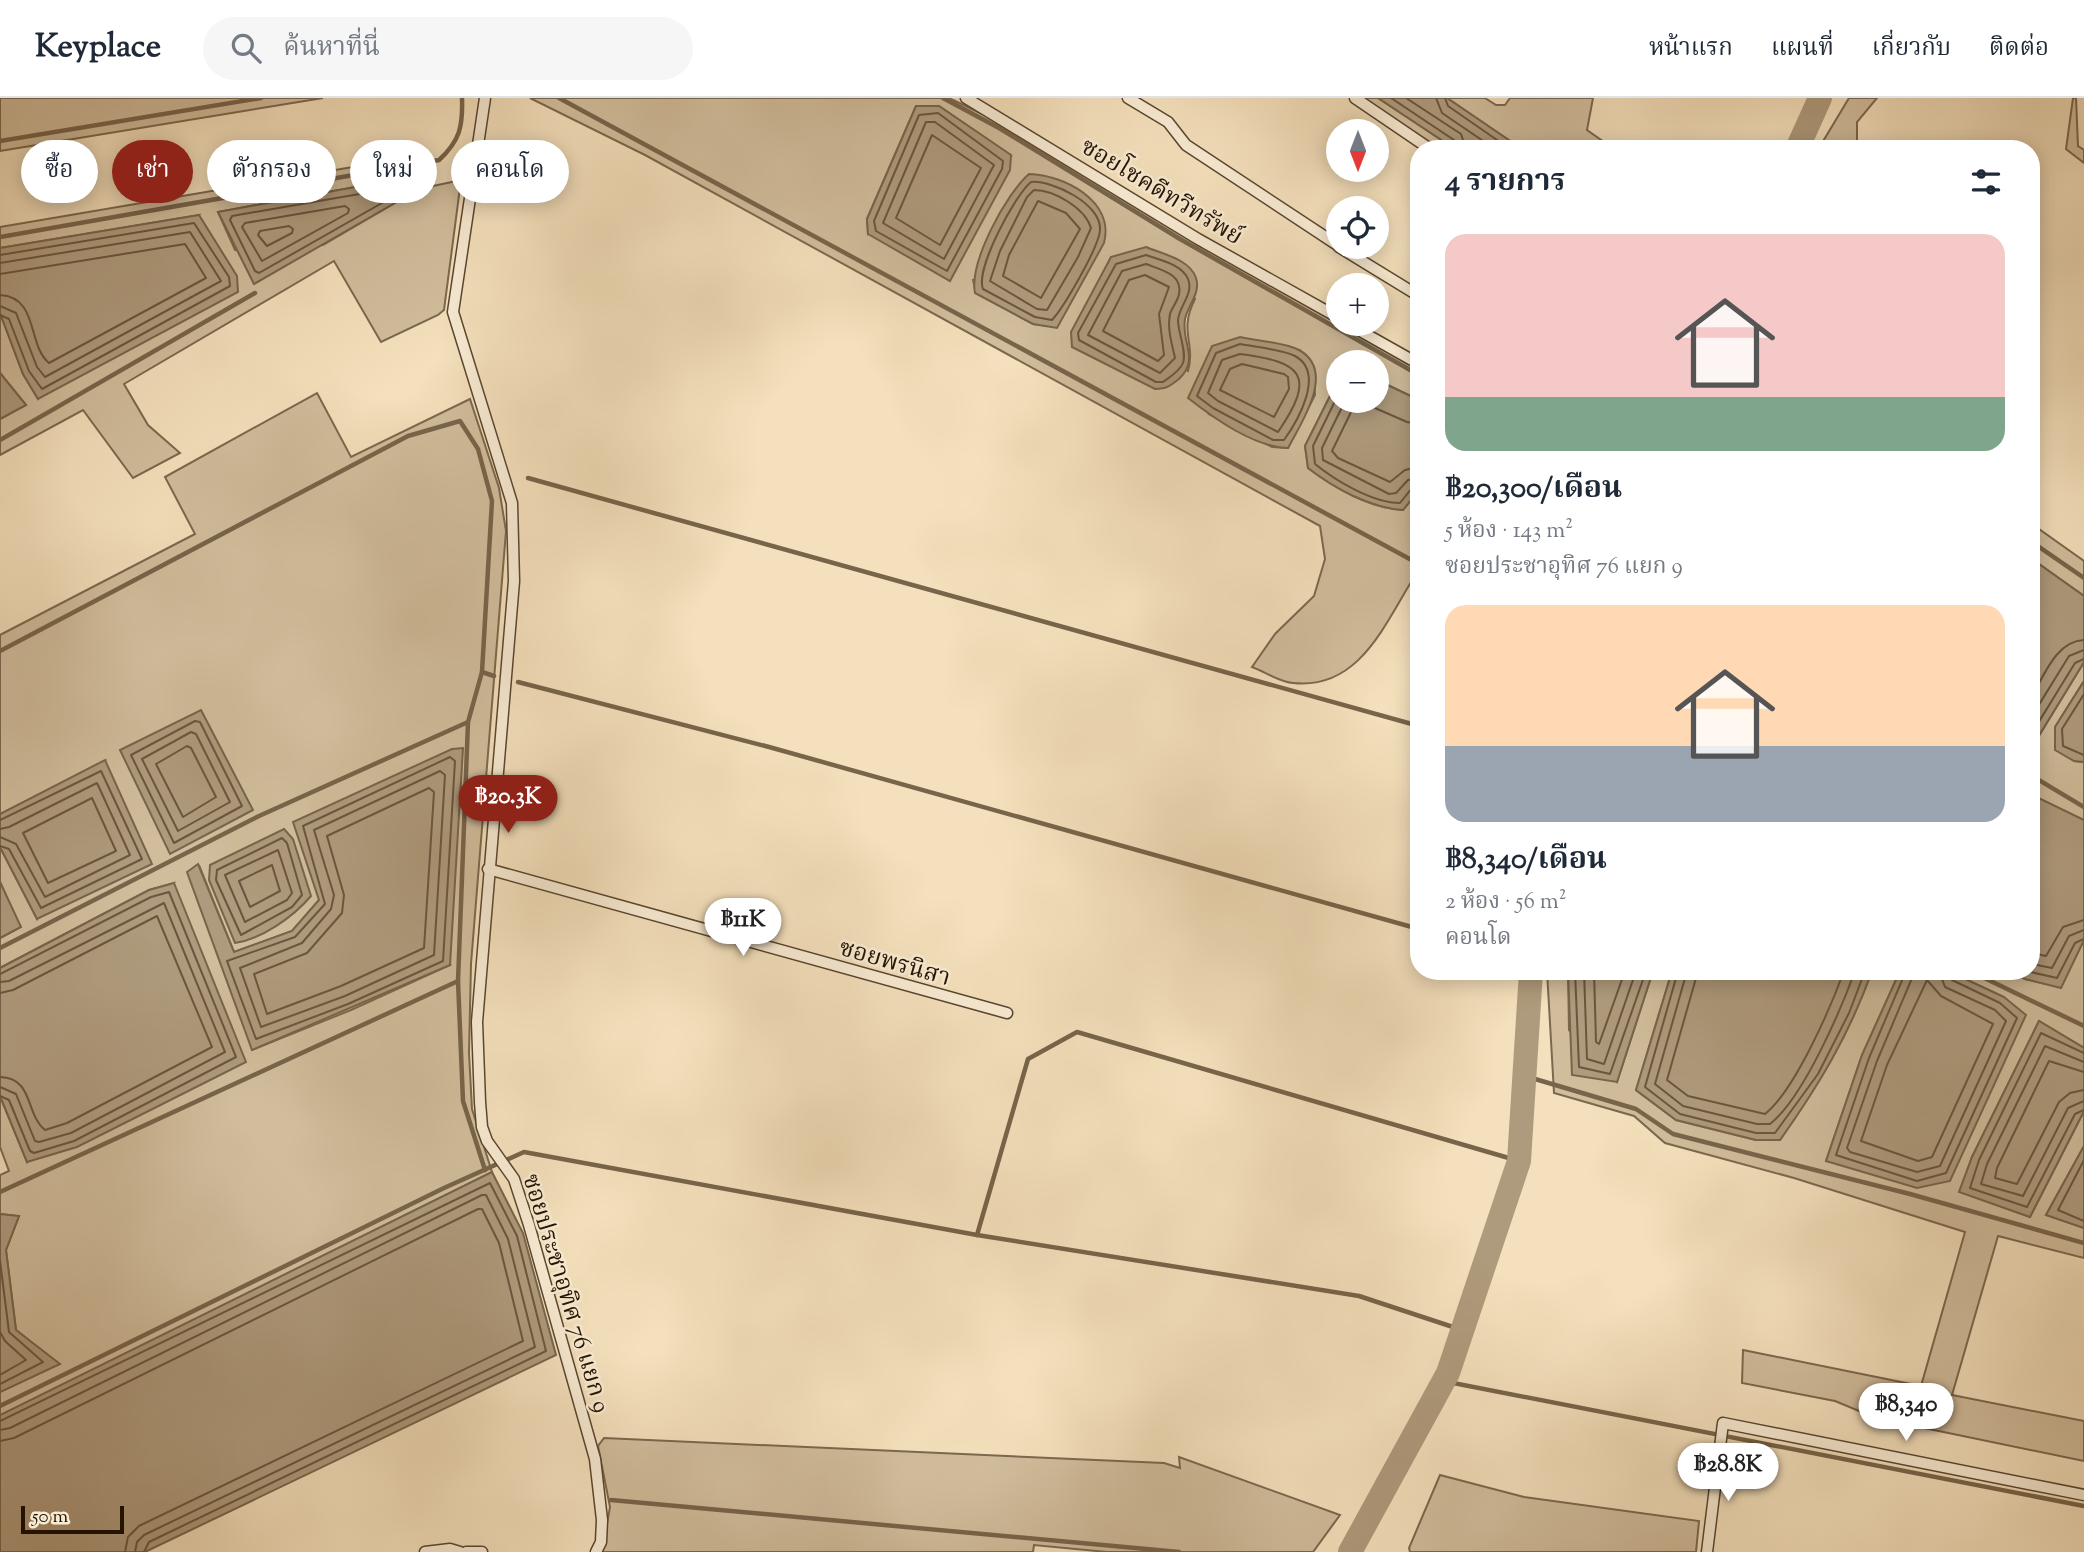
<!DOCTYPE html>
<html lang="th">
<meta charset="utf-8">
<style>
:root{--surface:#fff;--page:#f6f6f7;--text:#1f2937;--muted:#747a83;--line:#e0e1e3;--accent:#8f2418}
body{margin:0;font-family:"Sorts Mill Goudy","Noto Serif Thai",serif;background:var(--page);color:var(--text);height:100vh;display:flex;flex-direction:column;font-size:26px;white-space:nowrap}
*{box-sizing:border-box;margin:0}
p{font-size:23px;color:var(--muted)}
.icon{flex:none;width:38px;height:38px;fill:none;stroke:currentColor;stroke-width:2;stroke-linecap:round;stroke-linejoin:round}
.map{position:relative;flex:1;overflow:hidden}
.side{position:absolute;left:1410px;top:42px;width:630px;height:840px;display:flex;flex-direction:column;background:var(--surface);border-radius:28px;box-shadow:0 4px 18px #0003}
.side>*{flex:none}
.top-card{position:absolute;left:21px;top:42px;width:665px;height:63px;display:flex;gap:14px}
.needle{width:46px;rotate:180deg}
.controls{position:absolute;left:1326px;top:21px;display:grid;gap:14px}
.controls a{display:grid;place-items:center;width:63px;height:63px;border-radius:50%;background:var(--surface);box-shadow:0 4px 18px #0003;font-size:35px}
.scale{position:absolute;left:21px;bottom:18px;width:103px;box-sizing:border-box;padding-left:7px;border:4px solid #251300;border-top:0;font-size:19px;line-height:24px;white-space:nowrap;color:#251300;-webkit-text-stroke:5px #f8ebd3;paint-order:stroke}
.price{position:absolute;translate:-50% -60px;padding:0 16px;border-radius:24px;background:#fff;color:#222;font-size:23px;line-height:46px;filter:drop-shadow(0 2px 4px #0008)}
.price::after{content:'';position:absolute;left:50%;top:42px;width:21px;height:16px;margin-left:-10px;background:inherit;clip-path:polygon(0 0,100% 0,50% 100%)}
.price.selected{background:var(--accent);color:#fff}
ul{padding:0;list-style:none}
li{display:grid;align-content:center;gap:14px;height:371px;padding:0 35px}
li span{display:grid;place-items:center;height:217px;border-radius:21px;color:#555}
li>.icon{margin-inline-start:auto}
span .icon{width:126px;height:126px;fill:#fffc;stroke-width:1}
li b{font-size:30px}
h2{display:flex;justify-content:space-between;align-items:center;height:84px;padding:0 35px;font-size:30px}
.tag{padding:0 24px;border-radius:32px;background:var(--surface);box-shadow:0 4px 18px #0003;font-size:24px;line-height:63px}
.tag.selected{background:var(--accent);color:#fff}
header{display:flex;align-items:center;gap:42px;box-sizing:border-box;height:98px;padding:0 35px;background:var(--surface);border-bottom:2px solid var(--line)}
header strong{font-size:33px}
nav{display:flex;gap:38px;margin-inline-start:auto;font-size:24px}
.search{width:490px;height:63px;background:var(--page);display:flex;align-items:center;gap:18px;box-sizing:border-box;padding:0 24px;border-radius:38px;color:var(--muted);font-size:26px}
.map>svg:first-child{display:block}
</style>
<header>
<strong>Keyplace</strong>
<div class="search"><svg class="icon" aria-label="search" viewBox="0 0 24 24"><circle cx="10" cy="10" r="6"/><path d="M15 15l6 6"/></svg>ค้นหาที่นี่</div>
<nav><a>หน้าแรก</a><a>แผนที่</a><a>เกี่ยวกับ</a><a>ติดต่อ</a></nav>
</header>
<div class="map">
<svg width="2084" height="1454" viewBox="0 0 2084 1454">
<rect width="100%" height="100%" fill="#f4e0bc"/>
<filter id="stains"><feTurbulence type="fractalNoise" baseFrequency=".00286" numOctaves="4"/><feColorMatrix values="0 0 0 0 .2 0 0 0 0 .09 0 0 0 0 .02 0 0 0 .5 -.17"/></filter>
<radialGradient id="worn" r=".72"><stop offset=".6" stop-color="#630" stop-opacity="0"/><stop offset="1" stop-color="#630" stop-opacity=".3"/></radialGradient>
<!-- green -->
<g fill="#d1bd9c" stroke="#7b684e" stroke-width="2" fill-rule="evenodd">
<path d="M0 0H323L0 53Z"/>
<path d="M530 0H949L995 22 1419 271V302L1377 282V264H1339V287L1335 288 1305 348 1308 370C1334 390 1370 410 1403 412L1419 392V483L1413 481C1384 527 1359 592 1293 585 1280 584 1265 574 1252 569L1275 536 1314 498 1325 461 1320 428 645 57ZM916 8H939L1011 58 868 136 867 121ZM1103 145 1057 229 1033 226 976 195 973 182ZM1111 159 1195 201C1178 234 1196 245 1188 273L1095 192ZM1300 252 1314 270 1315 297 1288 350 1272 349 1209 316Z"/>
<path d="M1358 0H1378L1455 51H1433Z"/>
<path d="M1447 0H1485L1496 7H1505L1510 0H1593L1587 32 1614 51H1522Z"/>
<path d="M1849 0H1877L1857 24V51H1840L1822 45Z"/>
<path d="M2073 0H2076L2078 48 2084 52V65L2066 51Z"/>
<path d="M429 56 421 77 218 114 235 152 323 147 419 91 461 82 444 212 438 217 381 244 334 163 124 286 148 327 180 355 133 380 83 312 0 357V321L26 307 0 275V215L23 276 38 301 199 117 0 150V129Z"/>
<path d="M317 295 351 359 470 301 499 390 506 433 471 866 469 955 472 1011 492 1074 0 1318V1294L59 1266 16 1232 6 1152 19 1118 0 1116V1077L9 1073 0 1049V998L27 1064 174 785 149 792 0 870V840L20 829 0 784V749L37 821 105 663 0 716V537L195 436 165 379ZM199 767 234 854 292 833 319 802 450 867 351 912 252 952Z"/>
<path d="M2032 426 2084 463V498L2032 461Z"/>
<path d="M2084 564V583L2055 629 2074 663 2084 664V722L2032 697V649Z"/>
<path d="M2084 842V950L2039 923 1972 1059 1960 1094 2030 1119 2084 1013V1048L2046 1117 2084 1130V1160L1998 1138 1952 1297 2084 1323V1363L1876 1320 1835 1303 1742 1285 1743 1252 1921 1288 1965 1134 1794 1080 1665 1045 1634 1018 1554 995 1547 873H1568L1569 932 1617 984 1653 873H1672L1636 992 1676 1022 1756 1042H1780C1820 985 1848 939 1872 873H1900L1862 957 1826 1063 2004 899 1948 873H2010L2025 881 2060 889Z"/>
<path d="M604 1340 1164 1365 1180 1370 1179 1359 1340 1417 1313 1454H1107L1034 1447 1033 1454H602L610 1409 598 1348Z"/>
<path d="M1440 1377 1524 1399 1699 1423 1696 1454H1410L1409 1450Z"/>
</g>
<!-- water -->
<g fill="#ae9a7c" stroke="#77644a" stroke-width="2">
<path d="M1378 0H1447L1522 51H1455Z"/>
<path d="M916 8H939L1011 57 1010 72 950 183 868 136 867 121Z"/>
<path d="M1029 76C1064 77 1115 103 1104 145L1057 230 1033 226 975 195C969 164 1006 96 1029 76Z"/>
<path d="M421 77 419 91 254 186 218 114Z"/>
<path d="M199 117 237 178 238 194 38 301 23 276 0 215V150Z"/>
<path d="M1146 149C1162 156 1190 161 1196 180 1201 195 1188 207 1185 221 1181 245 1200 261 1179 281 1170 288 1167 291 1155 291L1072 249 1071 234 1111 159Z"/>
<path d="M1240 239C1257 243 1284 244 1299 252 1337 273 1301 325 1288 350 1254 349 1215 321 1188 300L1212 248Z"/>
<path d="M0 275 26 307 0 321Z"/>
<path d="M1377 282 1419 302V392L1403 412C1370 410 1334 390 1308 370L1305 348 1335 288 1339 287V303H1377Z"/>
<path d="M2032 461 2084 498V564L2032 649Z"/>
<path d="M2084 583V664L2074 663 2055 652V629Z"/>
<path d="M201 612 253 712 170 756 120 652Z"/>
<path d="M463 650 450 867 252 952 187 774 198 766 234 854 292 833 319 802 293 724 452 651Z"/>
<path d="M105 662 152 766 37 821 0 749V716Z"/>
<path d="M2032 697 2084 722V842L2061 890 2025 881 2010 873H2032Z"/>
<path d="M284 731 293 741 311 798C293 819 262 841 235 845L209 782 210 767Z"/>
<path d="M0 784 21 829 0 840Z"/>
<path d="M174 785 246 964 77 1049 27 1064 0 998V870L149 792Z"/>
<path d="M1568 873H1653L1617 984 1572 977Z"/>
<path d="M1672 873H1872C1849 937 1819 987 1780 1042H1756L1676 1022 1636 992Z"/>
<path d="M1900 873H1948L2004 899 2026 917 1950 1083 1917 1090 1826 1063 1862 957Z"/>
<path d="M2039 923 2084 950V1013L2030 1119 1959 1094 1972 1059Z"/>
<path d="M2084 1048V1130L2046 1117Z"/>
<path d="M492 1074 523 1135 556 1257 145 1454H0V1317Z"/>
<path d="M0 1116 19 1118 6 1152 16 1232 60 1266 0 1294Z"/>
</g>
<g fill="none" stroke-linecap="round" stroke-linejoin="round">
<!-- shore -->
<g stroke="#6a563e" stroke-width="2">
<path d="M1391 0 1454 42 1457 51"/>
<path d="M1406 0 1461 36 1466 51"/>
<path d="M1436 0 1442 15 1495 51"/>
<path d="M1445 0 1448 8 1510 51"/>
<path d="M938 15 1003 63 1002 71 947 173 876 133 874 123 919 17Z"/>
<path d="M926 24H935L994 67 944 161 883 125Z"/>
<path d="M932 37 981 70 940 147 896 120Z"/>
<path d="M1031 84C1052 82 1102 106 1100 132 1099 149 1064 209 1052 222L1035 219 983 191C975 171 1015 97 1031 84Z"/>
<path d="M394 90 398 92 396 97 259 175 255 173 230 122 232 118Z"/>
<path d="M1034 92C1054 92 1085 110 1091 130L1078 159 1047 212 1037 211 990 183 1000 153 1027 99Z"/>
<path d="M1038 103 1066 115 1080 131 1041 200 1003 178 1009 157Z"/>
<path d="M345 108 349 111 348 115 262 163 242 129 245 125Z"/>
<path d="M289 128 293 131 292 135 267 148 258 137 260 133Z"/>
<path d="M0 157 194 125 229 179 230 188 42 291 29 273 9 221 0 217"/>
<path d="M1146 157C1159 162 1182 166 1188 181 1194 196 1179 208 1178 222 1178 235 1187 254 1183 265 1180 273 1170 279 1163 284H1156L1079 242 1078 235 1116 166Z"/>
<path d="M0 165 190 134 221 183 45 279 37 269 16 215 0 208"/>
<path d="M1146 166C1161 172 1183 176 1179 196 1178 203 1172 209 1170 216 1167 231 1172 246 1175 260L1160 275 1088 237 1122 173Z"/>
<path d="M0 176 185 146 206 180 49 265C27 247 39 199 0 197"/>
<path d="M1145 177 1169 189 1159 216 1164 257 1158 263 1103 233 1129 182Z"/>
<path d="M1240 246C1256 249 1280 251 1295 258 1326 275 1297 324 1284 342H1273L1213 310 1197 298 1216 255Z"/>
<path d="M1240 256C1302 264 1317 277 1278 334L1218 303 1208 295 1222 262Z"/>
<path d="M1242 266 1284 276 1288 279 1289 291 1274 319 1220 292 1230 271Z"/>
<path d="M1339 295 1313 348 1315 366C1336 383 1373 405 1400 405L1412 390 1419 388"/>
<path d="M1345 303 1322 350 1323 362 1389 396 1396 395 1408 382 1419 380"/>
<path d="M1419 326 1407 324 1359 303 1354 308 1332 353 1338 360 1390 384 1405 372 1419 369"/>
<path d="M2084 596 2062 631 2063 648 2084 657"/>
<path d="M2032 598C2044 578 2056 543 2084 542"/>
<path d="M2032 618 2069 558 2084 552"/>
<path d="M195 623 200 624 242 708 174 745 131 657Z"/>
<path d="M191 634 196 636 230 704 178 733 142 661Z"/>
<path d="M2032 635 2075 565 2084 561"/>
<path d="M187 648 191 650 216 699 183 719 156 666Z"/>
<path d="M450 659 455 663 443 863 348 906 256 941 227 863 295 839 325 806 303 728Z"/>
<path d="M440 673 445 677 434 857 345 898 261 929 240 870 302 845 331 811 334 797 314 732Z"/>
<path d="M429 690 434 694 424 850 341 888 267 916 254 876 307 855 342 815 344 797 327 738Z"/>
<path d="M92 700 116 753 48 785 23 735Z"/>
<path d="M0 722 101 673 142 761 41 810 9 751 0 748"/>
<path d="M0 731 9 729 97 685 130 757 45 799 16 746 0 739"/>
<path d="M282 740 287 745 302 797 292 809 241 837 216 782 217 772Z"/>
<path d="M278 752 292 795 287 802 245 824 225 777Z"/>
<path d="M272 767 280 793 250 809 239 783Z"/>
<path d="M2032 855 2046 858 2063 829 2084 822"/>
<path d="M2032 866 2052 870 2069 838 2084 832"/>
<path d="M1575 873 1579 969 1610 976 1646 873"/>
<path d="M1584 873 1587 961 1604 966 1636 873"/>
<path d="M1594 873 1596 944 1599 946 1625 873"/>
<path d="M1678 873 1645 989 1680 1016 1756 1035H1775L1818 976 1849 915 1865 873"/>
<path d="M1687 873 1655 986 1683 1008 1757 1026H1770C1803 1000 1840 914 1855 873"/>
<path d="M1698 873 1667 982 1688 998 1765 1016C1795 992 1830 911 1844 873"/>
<path d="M1906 873 1869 960 1836 1057 1917 1083 1946 1075 2017 920 2000 905 1952 882 1948 873"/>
<path d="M1915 873 1877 963 1847 1050 1850 1054 1917 1074 1940 1068 2006 923 1995 912 1945 889 1939 873"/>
<path d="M2026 873 2057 880 2075 845 2084 841"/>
<path d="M0 876 151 799 169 794 236 959 74 1043 34 1055 30 1053 9 1002 0 998"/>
<path d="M1927 882 1941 898 1993 926 1932 1059 1918 1063 1861 1043 1887 967Z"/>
<path d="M0 884 9 883 164 805 225 954 71 1035 39 1044 35 1043 16 996 0 989"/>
<path d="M0 895 13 892 157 818 212 949 67 1025 45 1032C25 1016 34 980 0 979"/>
<path d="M2084 955 2041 935 1979 1062 1970 1090 2027 1109 2075 1016 2084 1012"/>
<path d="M2084 964 2045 948 1987 1066 1981 1086 2023 1098 2068 1010 2084 1003"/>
<path d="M2084 974 2049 963 1997 1070 1995 1080 2017 1086 2059 1004 2070 995 2084 992"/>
<path d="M2084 1062 2058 1112 2084 1123"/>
<path d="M0 1163 9 1234 43 1264 0 1286"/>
<path d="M0 1234 5 1243 26 1262 0 1277"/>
<path d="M0 1323 490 1085 517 1138 546 1253 149 1444 144 1454"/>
<path d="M0 1332 10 1330 482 1097H486L508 1141 535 1249 144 1437 137 1444 135 1454"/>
<path d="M0 1343 14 1340 478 1111H482L499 1145 523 1243 139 1428 128 1439 125 1454"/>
</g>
<!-- stream -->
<g stroke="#77644a" stroke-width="4.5">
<path d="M559 0 1419 466"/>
<path d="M943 0 999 30 1180 141 1419 277"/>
<path d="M0 43 261 0"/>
<path d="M0 139 439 62C460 43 463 28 462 0"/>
<path d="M0 342 255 195"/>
<path d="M528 380 1419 628"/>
<path d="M2032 444 2084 480"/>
<path d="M0 553 408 338 460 323 478 351 492 403 482 574"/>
<path d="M518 584 769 649 1419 831"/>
<path d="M468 624 458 883 463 1003 485 1072"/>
<path d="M2032 678 2084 709"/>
<path d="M0 850 259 718 468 624 482 574 494 578"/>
<path d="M1970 873 2084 928"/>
<path d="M1525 978 1636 1011 1673 1036 1910 1096 2084 1145"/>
<path d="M0 1094 458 883"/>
<path d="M977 1137 1028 961 1077 934 1519 1063"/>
<path d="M1443 1283 2084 1408"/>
<path d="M0 1308 444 1090 524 1054 977 1137 1359 1198 1462 1232"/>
<path d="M611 1402 1179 1454"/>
</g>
<!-- river -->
<g stroke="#ae9a7c" stroke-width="24">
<path d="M1797 51 1820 0"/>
<path d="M1350 1454 1448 1275 1519 1063 1531 873"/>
</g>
<defs>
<g id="minor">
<path d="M485 0 453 214 512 405 514 483 477 924 480 1004 482 1029 487 1043 514 1081 529 1127 595 1361 602 1422 601 1444 596 1454"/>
<path d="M966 0 1198 141 1339 220"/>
<path d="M1128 0 1168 24 1186 47 1339 148"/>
<path d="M1355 0 1430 51"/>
<path d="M1339 149 1419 198"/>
<path d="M1348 226 1419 266"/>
<path d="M488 771 1007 915"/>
<path d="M425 1454 450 1451 460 1454"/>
<path d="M466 1454H482"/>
<path d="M1707 1454 1723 1325 2084 1397"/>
</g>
</defs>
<!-- minor casing -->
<use href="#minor" stroke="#59462f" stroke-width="13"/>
<!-- minor -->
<use href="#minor" stroke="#f8ebd3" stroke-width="10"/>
</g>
<g text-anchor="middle" stroke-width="5" stroke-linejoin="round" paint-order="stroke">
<!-- street labels -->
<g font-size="24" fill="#251300" stroke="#f8ebd3">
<text transform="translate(1162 93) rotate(31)" y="8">ซอยโชคดีทวีทรัพย์</text>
<text transform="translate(895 864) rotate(16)" y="8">ซอยพรนิสา</text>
<text transform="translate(567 1195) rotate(73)" y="8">ซอยประชาอุทิศ 76 แยก 9</text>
</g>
</g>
<rect width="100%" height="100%" filter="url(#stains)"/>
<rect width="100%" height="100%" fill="url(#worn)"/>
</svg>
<div class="controls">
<a><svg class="needle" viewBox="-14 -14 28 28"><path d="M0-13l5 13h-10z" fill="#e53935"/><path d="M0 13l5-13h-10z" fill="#747a83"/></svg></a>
<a><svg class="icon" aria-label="locate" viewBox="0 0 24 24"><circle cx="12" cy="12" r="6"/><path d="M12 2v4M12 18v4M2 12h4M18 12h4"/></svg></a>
<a>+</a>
<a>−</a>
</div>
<div class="scale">50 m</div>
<b class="price selected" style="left:508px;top:737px">฿20.3K</b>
<b class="price" style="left:743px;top:860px">฿11K</b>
<b class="price" style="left:1906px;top:1345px">฿8,340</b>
<b class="price" style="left:1728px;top:1405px">฿28.8K</b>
<div class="top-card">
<a class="tag">ซื้อ</a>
<a class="tag selected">เช่า</a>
<a class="tag">ตัวกรอง</a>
<a class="tag">ใหม่</a>
<a class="tag">คอนโด</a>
</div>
<section class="side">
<h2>4 รายการ<svg class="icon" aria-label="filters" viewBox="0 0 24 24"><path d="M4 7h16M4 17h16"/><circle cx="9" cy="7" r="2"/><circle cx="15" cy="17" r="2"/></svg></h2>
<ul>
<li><span style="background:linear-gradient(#f6c9c9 75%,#7fa58c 0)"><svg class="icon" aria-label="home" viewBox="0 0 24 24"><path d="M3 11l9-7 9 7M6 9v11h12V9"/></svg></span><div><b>฿20,300/เดือน</b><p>5 ห้อง · 143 m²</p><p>ซอยประชาอุทิศ 76 แยก 9</p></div></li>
<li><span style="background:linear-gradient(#ffd9b3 65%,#9aa5b1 0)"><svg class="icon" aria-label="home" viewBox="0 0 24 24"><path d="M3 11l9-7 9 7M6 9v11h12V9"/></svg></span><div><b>฿8,340/เดือน</b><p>2 ห้อง · 56 m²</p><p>คอนโด</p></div></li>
</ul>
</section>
</div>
